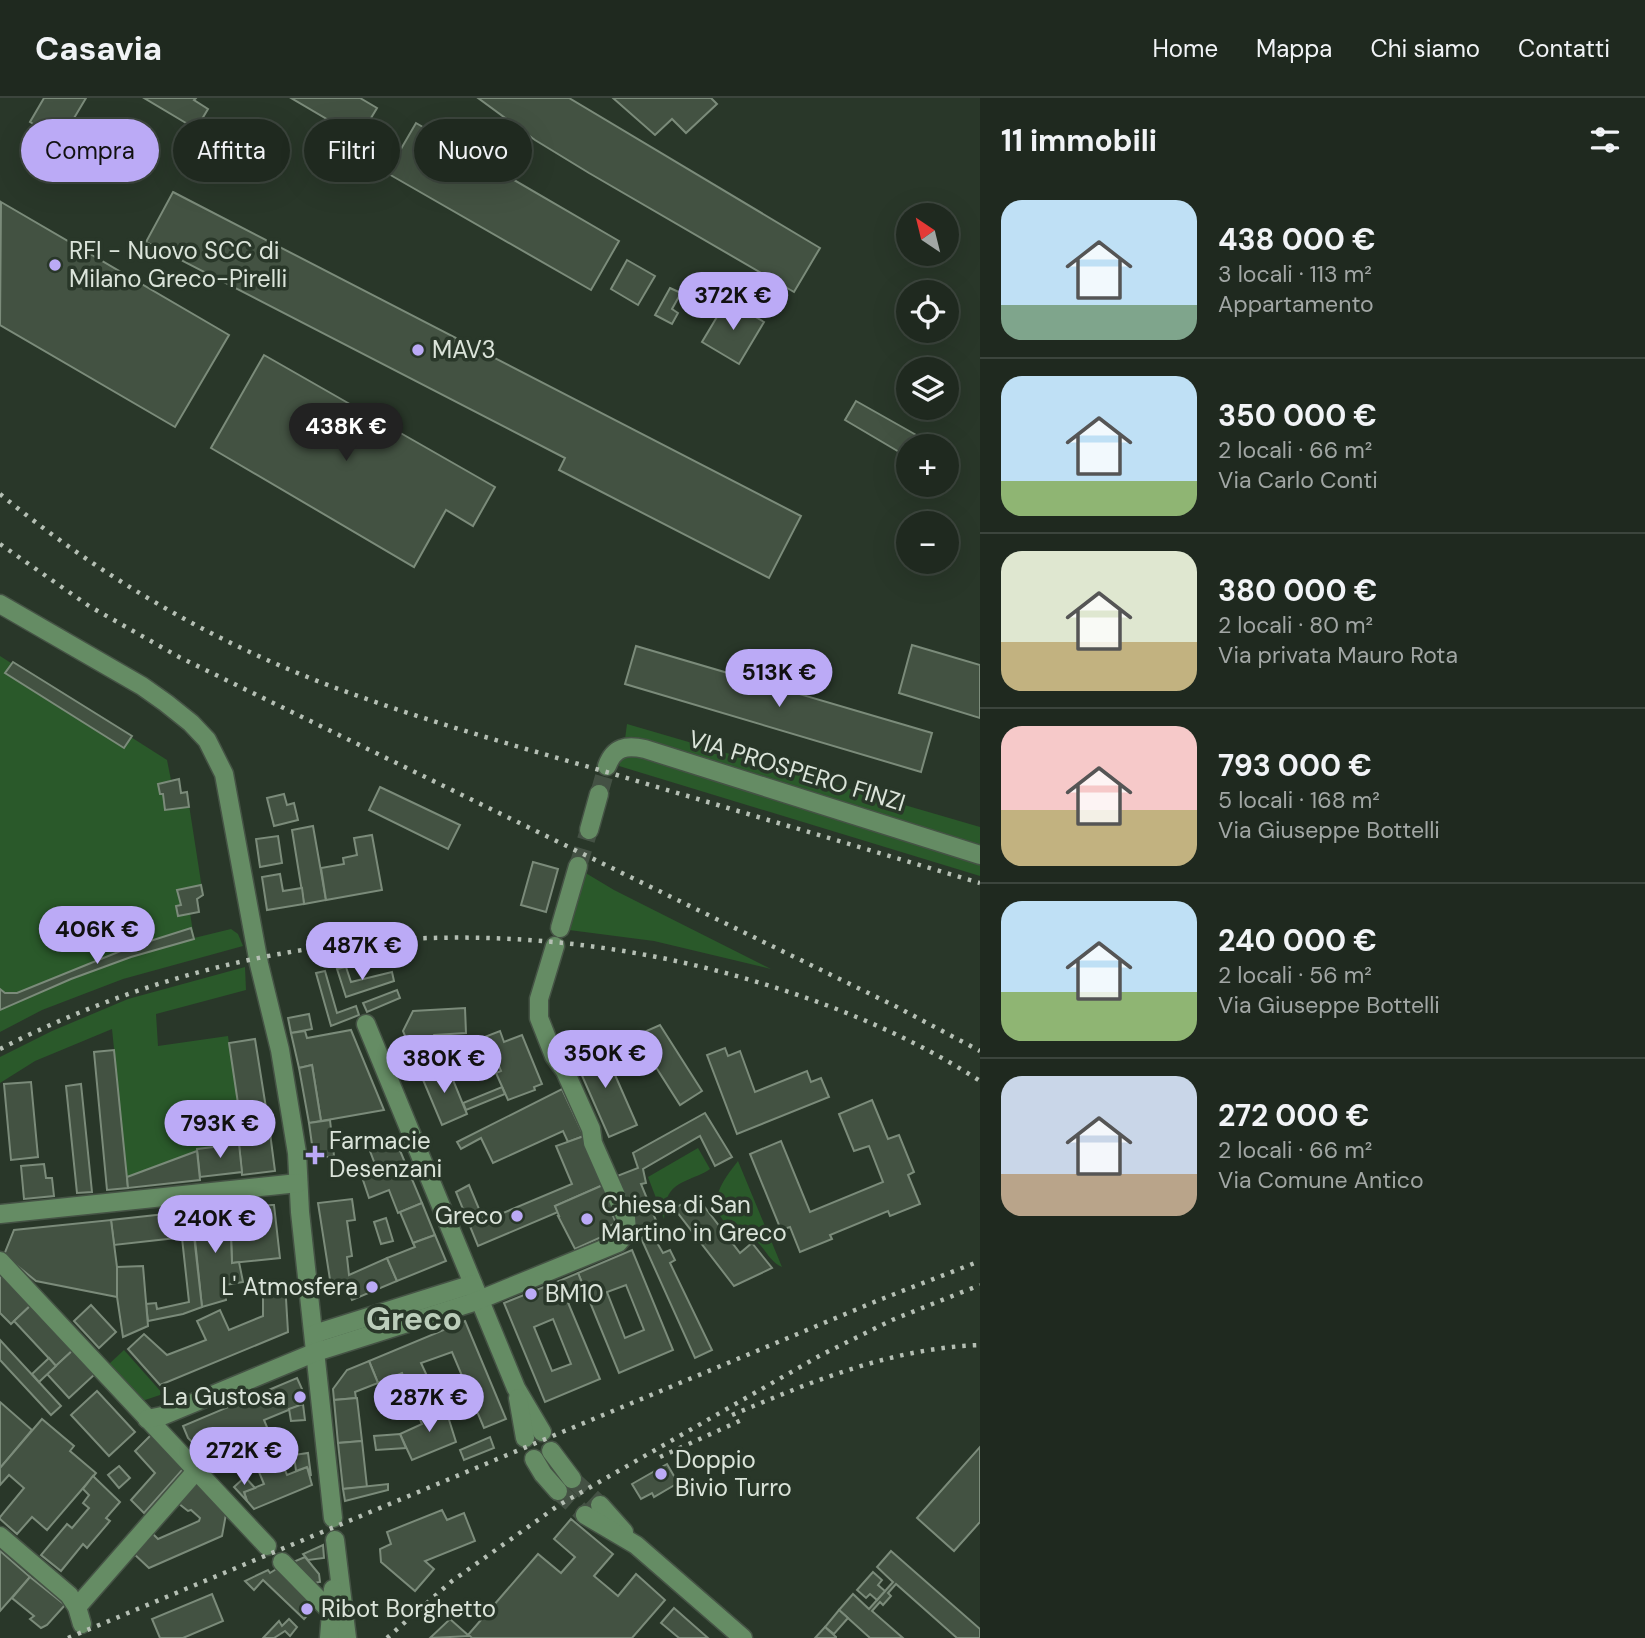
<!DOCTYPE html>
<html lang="it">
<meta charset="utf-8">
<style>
:root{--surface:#1f291f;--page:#2c352c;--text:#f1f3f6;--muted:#a1a6a4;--line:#3c453d;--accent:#bbaaf6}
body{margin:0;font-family:"DM Sans",sans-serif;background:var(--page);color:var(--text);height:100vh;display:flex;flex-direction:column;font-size:26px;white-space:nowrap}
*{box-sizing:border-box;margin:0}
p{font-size:23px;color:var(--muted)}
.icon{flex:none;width:38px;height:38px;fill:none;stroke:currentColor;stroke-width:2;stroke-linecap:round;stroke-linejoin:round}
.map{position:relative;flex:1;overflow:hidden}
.drawer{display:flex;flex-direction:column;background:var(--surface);width:665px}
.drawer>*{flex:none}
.top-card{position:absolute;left:21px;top:21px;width:665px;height:63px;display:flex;gap:14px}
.needle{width:46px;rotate:325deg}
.buttons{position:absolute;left:896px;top:105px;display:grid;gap:14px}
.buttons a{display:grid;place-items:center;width:63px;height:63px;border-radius:50%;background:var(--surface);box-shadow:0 7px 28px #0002,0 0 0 2px var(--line);font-size:35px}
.price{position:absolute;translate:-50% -60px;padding:0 16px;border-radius:24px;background:var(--accent);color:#111;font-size:23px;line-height:46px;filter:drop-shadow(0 2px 4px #0008)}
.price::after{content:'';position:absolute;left:50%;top:42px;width:21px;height:16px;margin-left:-10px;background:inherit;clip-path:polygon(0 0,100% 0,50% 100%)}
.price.on{background:#222;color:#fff}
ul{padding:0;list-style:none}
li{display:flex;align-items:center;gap:21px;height:175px;padding:0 21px}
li+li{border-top:2px solid var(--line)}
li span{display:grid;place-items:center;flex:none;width:196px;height:140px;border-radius:21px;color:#555}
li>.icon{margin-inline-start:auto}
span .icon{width:84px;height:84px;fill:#fffc;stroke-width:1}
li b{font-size:30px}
h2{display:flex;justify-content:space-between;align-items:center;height:84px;padding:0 21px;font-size:30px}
.tag{padding:0 24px;border-radius:32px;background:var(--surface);box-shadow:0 7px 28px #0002,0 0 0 2px var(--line);font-size:24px;line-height:63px}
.tag.on{background:var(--accent);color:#111}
header{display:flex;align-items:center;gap:42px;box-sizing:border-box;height:98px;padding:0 35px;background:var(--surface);border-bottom:2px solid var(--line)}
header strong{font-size:33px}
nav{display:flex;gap:38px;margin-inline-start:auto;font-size:24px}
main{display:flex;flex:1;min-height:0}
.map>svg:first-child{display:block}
</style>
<header>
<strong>Casavia</strong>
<nav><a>Home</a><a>Mappa</a><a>Chi siamo</a><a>Contatti</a></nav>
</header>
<main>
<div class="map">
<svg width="980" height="1540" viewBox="0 0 980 1540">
<rect width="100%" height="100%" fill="#293729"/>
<!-- green -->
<g fill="#2a592a">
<path d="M0 558 11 565 13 564 167 662 171 682 179 681 181 695 187 694 203 797 197 801 199 814 190 815 194 840 231 831 238 836 243 848 123 881 42 912 0 934Z"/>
<path d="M627 626 980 729V750L625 641Z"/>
<path d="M635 656 980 766V778L619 668 622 658Z"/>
<path d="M584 774 614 792 771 871 654 843 569 832Z"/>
<path d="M245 869 246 892 156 916 158 948 228 938 244 1046 197 1051V1053L127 1079 112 931 35 963 0 985V959L52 933 128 901Z"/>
<path d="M698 1050 710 1071C695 1082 671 1082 666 1104 665 1109 665 1115 664 1121L648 1079Z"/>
<path d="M738 1063 782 1169C769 1163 766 1151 755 1142 749 1138 741 1137 735 1133 702 1110 720 1086 738 1063Z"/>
<path d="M124 1252 163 1296 142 1303 108 1267Z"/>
</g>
<!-- building -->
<g fill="#435242" stroke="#7b8b7a" stroke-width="2" fill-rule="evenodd">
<path d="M44 0H86L61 42 30 24Z"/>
<path d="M144 0H196L194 2 208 11 196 31Z"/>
<path d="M291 0H360L377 10 359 40Z"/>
<path d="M478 0H569L820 150 794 194 589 75 535 42Z"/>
<path d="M613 0H711L717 6 686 35 672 21 655 37Z"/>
<path d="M416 25 619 143 591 192 387 75Z"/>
<path d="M173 94 801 418 769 480 559 372 565 360 146 144Z"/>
<path d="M1 104 229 237 175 329 0 227Z"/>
<path d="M627 162 655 178 638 207 611 191Z"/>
<path d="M670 190 681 195 672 211 678 215 672 226 655 217Z"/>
<path d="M727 202 764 224 739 266 702 244Z"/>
<path d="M264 257 495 389 473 428 446 412 414 469 211 350Z"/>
<path d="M856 303 918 338 912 348H908L906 358 845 322Z"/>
<path d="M912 547 980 567V620L899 595Z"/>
<path d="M636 548 932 635 921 674 625 586Z"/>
<path d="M13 564 132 638 124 650 5 575Z"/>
<path d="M179 681 181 695 187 694 189 709 165 712 163 696H160L158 686Z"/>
<path d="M380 689 460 727 448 751 369 712Z"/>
<path d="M284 696 287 707 294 705 298 722 274 728 267 700Z"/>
<path d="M313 728 326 802 304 806 292 732Z"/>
<path d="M372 737 382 792 326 802 321 770 344 766 343 760 357 757 354 740Z"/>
<path d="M278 738 282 765 260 769 256 741Z"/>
<path d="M533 764 558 771 546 814 521 807Z"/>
<path d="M280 776 283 793 302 790 304 806 267 812 262 779Z"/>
<path d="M201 787 203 797 197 801 199 814 178 818 176 808 181 807 177 792Z"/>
<path d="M191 830 194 841 131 859 71 881 0 912V891L5 895H17L128 850Z"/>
<path d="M346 869 351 884 392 874 394 883 346 899 337 871Z"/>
<path d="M325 873 337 915 356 908 359 917 331 928 316 875Z"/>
<path d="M397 892 400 900 367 914 363 905Z"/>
<path d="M465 910 466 935 434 937 432 940 444 967 421 977 403 933 413 913Z"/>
<path d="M309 916 312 931 291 935 288 920Z"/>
<path d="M660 927 702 993 680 1007 652 963 619 977 608 950Z"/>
<path d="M351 932 384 1012 321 1023 312 967 299 970 291 935 305 933 307 940Z"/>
<path d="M500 933 504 944 522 937 542 986 534 989 535 992 508 1002 496 975 501 973 499 968 486 973 480 950 485 947 482 940Z"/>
<path d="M255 941 270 1035 243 1039 229 945Z"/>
<path d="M601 945 637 1027 609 1039 573 957Z"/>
<path d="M725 950 728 958 740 953 755 994 807 973 811 984 821 980 829 999 737 1036 707 957Z"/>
<path d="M114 952 128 1090 107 1092 94 954Z"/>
<path d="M312 967 321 1023 309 1025 299 970Z"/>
<path d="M444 967 448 976 451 977 467 1016 442 1027 421 977Z"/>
<path d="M31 984 38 1059 11 1062 4 986Z"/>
<path d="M81 986 92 1094 77 1095 66 988Z"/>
<path d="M502 989 505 996 466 1012 463 1005Z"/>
<path d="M562 991 584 1038 568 1044 563 1033 493 1065 481 1040 461 1051 457 1044Z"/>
<path d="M872 1002 888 1041 899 1037 914 1074 908 1077 920 1106 890 1118 888 1113 830 1137 832 1141 800 1154 790 1129 781 1132 750 1056 781 1043 810 1114 883 1084 869 1048 854 1053 839 1016Z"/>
<path d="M705 1015 732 1059 715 1068 700 1038 643 1071 646 1085 641 1086 657 1125 637 1132 617 1078 638 1070 633 1055Z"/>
<path d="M330 1022 334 1058 314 1061 309 1025Z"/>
<path d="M270 1035 275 1073 242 1077 239 1046H244L243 1039Z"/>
<path d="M584 1038 603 1087 555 1108 558 1114 478 1148 456 1094 469 1087 484 1123 572 1086 556 1048Z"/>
<path d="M396 1043 422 1105 398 1115 389 1092 369 1100 361 1076 376 1069 370 1053Z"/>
<path d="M239 1046 242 1074 200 1079 197 1051Z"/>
<path d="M197 1053 200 1082 128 1090 127 1079Z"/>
<path d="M44 1066 46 1080H52L54 1098 24 1101 21 1068Z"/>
<path d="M603 1087 613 1110 611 1113 616 1125 605 1130 608 1136 575 1151 558 1118H559L555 1108Z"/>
<path d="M697 1099 740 1155 752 1145 772 1170 734 1188 674 1110Z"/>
<path d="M352 1101 355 1122 347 1123 352 1158 347 1159 349 1177 387 1160 397 1183 352 1202 345 1186 331 1188 318 1105Z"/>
<path d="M422 1105 435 1137 413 1145 400 1114Z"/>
<path d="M271 1107H274L280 1160 232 1165 230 1112Z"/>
<path d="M230 1112 232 1165 239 1164 243 1184 225 1187 226 1202 202 1209 192 1113Z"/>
<path d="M192 1113 194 1138 114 1147 111 1122Z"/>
<path d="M386 1120 393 1143 381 1146 374 1124Z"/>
<path d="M111 1122 117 1169V1199L36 1183 4 1157 14 1132Z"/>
<path d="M652 1136 663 1155 670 1152 675 1162 670 1165 712 1252 695 1260 641 1140Z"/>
<path d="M435 1137 446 1163 397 1183 387 1160 415 1149 413 1145Z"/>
<path d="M194 1138 202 1209 183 1216 148 1223 146 1206 156 1205 157 1211 189 1204 182 1140Z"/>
<path d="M632 1152 673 1252 619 1275 578 1175ZM626 1187 644 1232 625 1240 607 1194Z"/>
<path d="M143 1168 148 1228 123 1239 117 1199V1169Z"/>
<path d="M0 1174 31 1207 11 1226 0 1215Z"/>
<path d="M578 1175 584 1190 565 1198 559 1183Z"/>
<path d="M559 1183 600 1281 545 1304 504 1205ZM553 1221 571 1266 552 1273 534 1229Z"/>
<path d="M285 1184 288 1234 160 1287 128 1251 144 1236 167 1257 206 1242 197 1223 220 1212 229 1232 263 1218V1186Z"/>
<path d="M31 1207 73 1252 56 1268 14 1223Z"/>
<path d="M91 1207 116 1234 99 1250 74 1223Z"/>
<path d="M465 1223 506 1321 484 1330 452 1254 421 1265 428 1280 417 1285 416 1281 406 1285 402 1275 378 1285 369 1263Z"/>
<path d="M0 1242 61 1308 51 1317 0 1262Z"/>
<path d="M73 1252 95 1276 69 1300 47 1276Z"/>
<path d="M49 1260 56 1268 39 1284 32 1276Z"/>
<path d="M369 1263 378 1285 355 1294 356 1300 334 1302 333 1291 347 1272Z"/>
<path d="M297 1280 302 1291 303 1306 264 1322 287 1377 307 1369 312 1387 254 1411 247 1403 244 1394 264 1386 241 1331 197 1349 188 1340 183 1328Z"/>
<path d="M97 1293 135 1334 109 1358 71 1317Z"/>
<path d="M357 1300 362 1343 338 1345 334 1302Z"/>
<path d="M0 1304 32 1332 0 1370Z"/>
<path d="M303 1306 305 1322 291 1323 289 1311Z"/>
<path d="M445 1309 456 1344 412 1362 400 1336 422 1326 419 1319Z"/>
<path d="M42 1321 74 1348 70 1353 96 1375 47 1432 32 1419 17 1436 0 1421V1419L24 1390 9 1377 0 1387V1370Z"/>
<path d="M152 1336 184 1370 144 1415 131 1402 155 1375 135 1353Z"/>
<path d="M400 1336 406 1350 376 1352 374 1338Z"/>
<path d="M490 1339 494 1350 464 1362 460 1352Z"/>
<path d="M211 1343 219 1351 208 1362 197 1349Z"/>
<path d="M362 1343 367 1389 343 1391 338 1345Z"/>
<path d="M980 1349V1424L954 1453 917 1420Z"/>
<path d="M308 1355 311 1378 307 1369 296 1373 294 1357Z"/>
<path d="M667 1366 678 1385 654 1399 652 1395 641 1401 632 1386Z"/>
<path d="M119 1368 130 1380 119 1390 108 1377Z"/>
<path d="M93 1378 120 1404 106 1420 110 1423 87 1450 83 1446 61 1473 41 1457 67 1426 72 1430 89 1410 83 1405 89 1397 83 1391Z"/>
<path d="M245 1379 255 1390 244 1394 247 1403 234 1389Z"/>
<path d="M196 1384 226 1416 222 1438 149 1470 134 1456 152 1435 158 1441 199 1423 200 1420 191 1412 188 1413 178 1405Z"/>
<path d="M388 1386V1392L345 1403 343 1391Z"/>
<path d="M442 1412 447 1422 464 1415 475 1443 425 1463 434 1471 415 1493 381 1464 380 1451 391 1446 387 1434Z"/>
<path d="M571 1421 613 1456 594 1478 618 1498 636 1476 665 1502 632 1540H472L470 1538 430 1540 450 1521 468 1537 538 1456 561 1475 575 1459 554 1441Z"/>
<path d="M323 1447 324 1460 308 1462 303 1456Z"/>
<path d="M0 1453 30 1479 0 1513Z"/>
<path d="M891 1453 980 1531V1540H957L896 1486 888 1495 891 1498 883 1507 880 1504 872 1513 903 1540H870L839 1512 853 1496 869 1511 893 1484 877 1469Z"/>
<path d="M305 1459 319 1476 320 1484 314 1485 293 1464Z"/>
<path d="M278 1470 317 1507 304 1521 263 1482 254 1492 245 1483 268 1472 270 1475Z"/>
<path d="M873 1474 882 1482 878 1487 885 1493 877 1502 870 1496 866 1500 857 1492Z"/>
<path d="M30 1479 65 1507 47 1527 41 1530 30 1521 34 1518 12 1500Z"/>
<path d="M212 1496 223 1523 183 1540H160L152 1521Z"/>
<path d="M674 1510 708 1540H679L661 1525Z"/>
<path d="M839 1512 848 1520 834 1536 825 1529Z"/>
<path d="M289 1521 297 1529 290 1538 285 1533 274 1540H263L279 1523 282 1528Z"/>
<path d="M825 1529 836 1539V1540H815Z"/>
</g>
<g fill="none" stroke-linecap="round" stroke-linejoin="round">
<!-- minor-tunnel -->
<g stroke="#445144" stroke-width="18" stroke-dasharray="18 9" stroke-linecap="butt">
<path d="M599 696 607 668"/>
<path d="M578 768 589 732"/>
<path d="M572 1381 600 1407"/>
<path d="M558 1393 585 1417"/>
</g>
<defs>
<g id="minor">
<path d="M0 506 142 588 166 605 191 625 207 642 224 676 259 866 280 952 297 1055 300 1114 333 1420"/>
<path d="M607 668C614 649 626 647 645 651L980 757"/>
<path d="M589 732 599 696"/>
<path d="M560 830 578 768"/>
<path d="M366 926 516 1290 542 1334"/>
<path d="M0 1116 298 1085"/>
<path d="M0 1163 267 1448"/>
<path d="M314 1236 473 1186"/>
<path d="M518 1300 525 1340"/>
<path d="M147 1321 162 1318 316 1254 474 1204 618 1145 627 1134 626 1120 593 1045 591 1031 565 973 554 958 539 920V901L555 848"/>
<path d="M551 1353 572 1381"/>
<path d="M534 1361 543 1376 558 1393"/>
<path d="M600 1407 624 1434"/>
<path d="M585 1417 636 1447 743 1540"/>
<path d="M0 1438 69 1497 77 1509 82 1526"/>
<path d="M335 1442 347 1540"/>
<path d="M282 1464 336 1519"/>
<path d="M77 1509 196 1373"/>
<path d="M329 1540 333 1491"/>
</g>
</defs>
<!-- minor casing -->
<use href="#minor" stroke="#455345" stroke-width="21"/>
<!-- minor -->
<use href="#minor" stroke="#658c64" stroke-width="18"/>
<!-- rail -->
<g stroke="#b5bfb4" stroke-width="4.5" stroke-dasharray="3.5 7" stroke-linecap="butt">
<path d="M0 396C101 479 214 545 336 590 428 624 523 650 617 677 738 713 859 749 980 785"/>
<path d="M0 446 89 508 179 559 897 909 980 953"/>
<path d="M0 951C239 829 507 807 764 886 839 909 914 940 980 983"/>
<path d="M732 1317C813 1283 892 1250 980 1247"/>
<path d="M660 1359 746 1320"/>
<path d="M68 1540 879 1202 980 1163"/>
<path d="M387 1540 452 1483 559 1407 821 1257 892 1222 980 1187"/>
</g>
</g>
<!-- markers -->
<g fill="#bbaaf6" stroke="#293729" stroke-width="2.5">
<circle cx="55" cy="167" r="7"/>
<circle cx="418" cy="252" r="7"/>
<path d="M311.5 1046.5h7v7h7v7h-7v7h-7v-7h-7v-7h7z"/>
<circle cx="517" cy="1118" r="7"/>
<circle cx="587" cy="1121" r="7"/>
<circle cx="372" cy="1189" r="7"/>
<circle cx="531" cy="1196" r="7"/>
<circle cx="300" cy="1299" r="7"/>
<circle cx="661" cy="1376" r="7"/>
<circle cx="307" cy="1511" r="7"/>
</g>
<g text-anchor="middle" stroke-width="7" stroke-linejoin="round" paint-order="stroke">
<!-- poi labels -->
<g font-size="24" fill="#dbe4da" stroke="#293729" text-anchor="start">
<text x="69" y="161">RFI - Nuovo SCC di<tspan x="69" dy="28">Milano Greco-Pirelli</tspan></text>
<text x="432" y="260">MAV3</text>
<text x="329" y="1051">Farmacie<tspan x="329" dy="28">Desenzani</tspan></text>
<text x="601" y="1115">Chiesa di San<tspan x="601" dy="28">Martino in Greco</tspan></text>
<text x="503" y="1126" text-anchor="end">Greco</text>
<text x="358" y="1197" text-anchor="end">L' Atmosfera</text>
<text x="545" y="1204">BM10</text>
<text x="286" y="1307" text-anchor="end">La Gustosa</text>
<text x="675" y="1370">Doppio<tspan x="675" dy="28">Bivio Turro</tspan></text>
<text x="321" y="1519">Ribot Borghetto</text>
</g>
<!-- street labels -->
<g font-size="24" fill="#dbe4da" stroke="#293729">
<text transform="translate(797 673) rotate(17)" y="8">VIA PROSPERO FINZI</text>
</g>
<!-- district labels -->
<g font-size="32" font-weight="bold" fill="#bbcdba" stroke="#293729">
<text x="414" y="1232">Greco</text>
</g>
</g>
</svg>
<div class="buttons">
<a><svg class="needle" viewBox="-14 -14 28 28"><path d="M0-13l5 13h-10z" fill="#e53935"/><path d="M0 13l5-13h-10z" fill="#a1a6a4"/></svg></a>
<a><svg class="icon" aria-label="locate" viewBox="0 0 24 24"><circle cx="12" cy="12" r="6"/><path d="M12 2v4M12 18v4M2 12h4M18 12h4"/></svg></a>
<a><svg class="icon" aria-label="layers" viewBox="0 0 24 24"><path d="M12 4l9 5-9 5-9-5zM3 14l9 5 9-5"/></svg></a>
<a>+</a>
<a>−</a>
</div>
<b class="price" style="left:733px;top:234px">372K €</b>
<b class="price on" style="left:346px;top:365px">438K €</b>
<b class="price" style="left:779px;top:611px">513K €</b>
<b class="price" style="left:97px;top:868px">406K €</b>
<b class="price" style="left:362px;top:884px">487K €</b>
<b class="price" style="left:605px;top:992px">350K €</b>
<b class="price" style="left:444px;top:997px">380K €</b>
<b class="price" style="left:220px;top:1062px">793K €</b>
<b class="price" style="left:215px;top:1157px">240K €</b>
<b class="price" style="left:429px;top:1336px">287K €</b>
<b class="price" style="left:244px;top:1389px">272K €</b>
<div class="top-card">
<a class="tag on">Compra</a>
<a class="tag">Affitta</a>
<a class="tag">Filtri</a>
<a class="tag">Nuovo</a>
</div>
</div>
<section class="drawer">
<h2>11 immobili<svg class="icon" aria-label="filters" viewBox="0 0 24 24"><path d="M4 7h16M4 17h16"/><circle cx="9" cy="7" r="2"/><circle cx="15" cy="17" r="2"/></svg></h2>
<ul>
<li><span style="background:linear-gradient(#bfe0f5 75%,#7fa58c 0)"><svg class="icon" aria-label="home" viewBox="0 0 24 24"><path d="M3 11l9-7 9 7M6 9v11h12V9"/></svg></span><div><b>438 000 €</b><p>3 locali · 113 m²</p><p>Appartamento</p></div></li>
<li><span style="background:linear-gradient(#bfe0f5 75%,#8fb573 0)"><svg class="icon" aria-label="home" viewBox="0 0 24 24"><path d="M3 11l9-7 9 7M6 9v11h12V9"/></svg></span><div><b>350 000 €</b><p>2 locali · 66 m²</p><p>Via Carlo Conti</p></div></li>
<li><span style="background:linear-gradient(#dfe7d0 65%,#c2b280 0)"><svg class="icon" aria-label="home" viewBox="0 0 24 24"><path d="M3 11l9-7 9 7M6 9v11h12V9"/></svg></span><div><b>380 000 €</b><p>2 locali · 80 m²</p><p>Via privata Mauro Rota</p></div></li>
<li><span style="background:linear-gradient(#f6c9c9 60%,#c2b280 0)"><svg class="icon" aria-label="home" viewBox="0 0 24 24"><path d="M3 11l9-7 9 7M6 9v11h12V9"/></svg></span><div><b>793 000 €</b><p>5 locali · 168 m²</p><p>Via Giuseppe Bottelli</p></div></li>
<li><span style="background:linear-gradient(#bfe0f5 65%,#8fb573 0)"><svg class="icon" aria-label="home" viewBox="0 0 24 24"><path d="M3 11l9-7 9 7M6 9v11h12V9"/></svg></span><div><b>240 000 €</b><p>2 locali · 56 m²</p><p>Via Giuseppe Bottelli</p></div></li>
<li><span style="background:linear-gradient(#c9d6e8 70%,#b9a48a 0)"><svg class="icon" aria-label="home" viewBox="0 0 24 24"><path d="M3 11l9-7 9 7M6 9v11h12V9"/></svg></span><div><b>272 000 €</b><p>2 locali · 66 m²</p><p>Via Comune Antico</p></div></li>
</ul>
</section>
</main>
